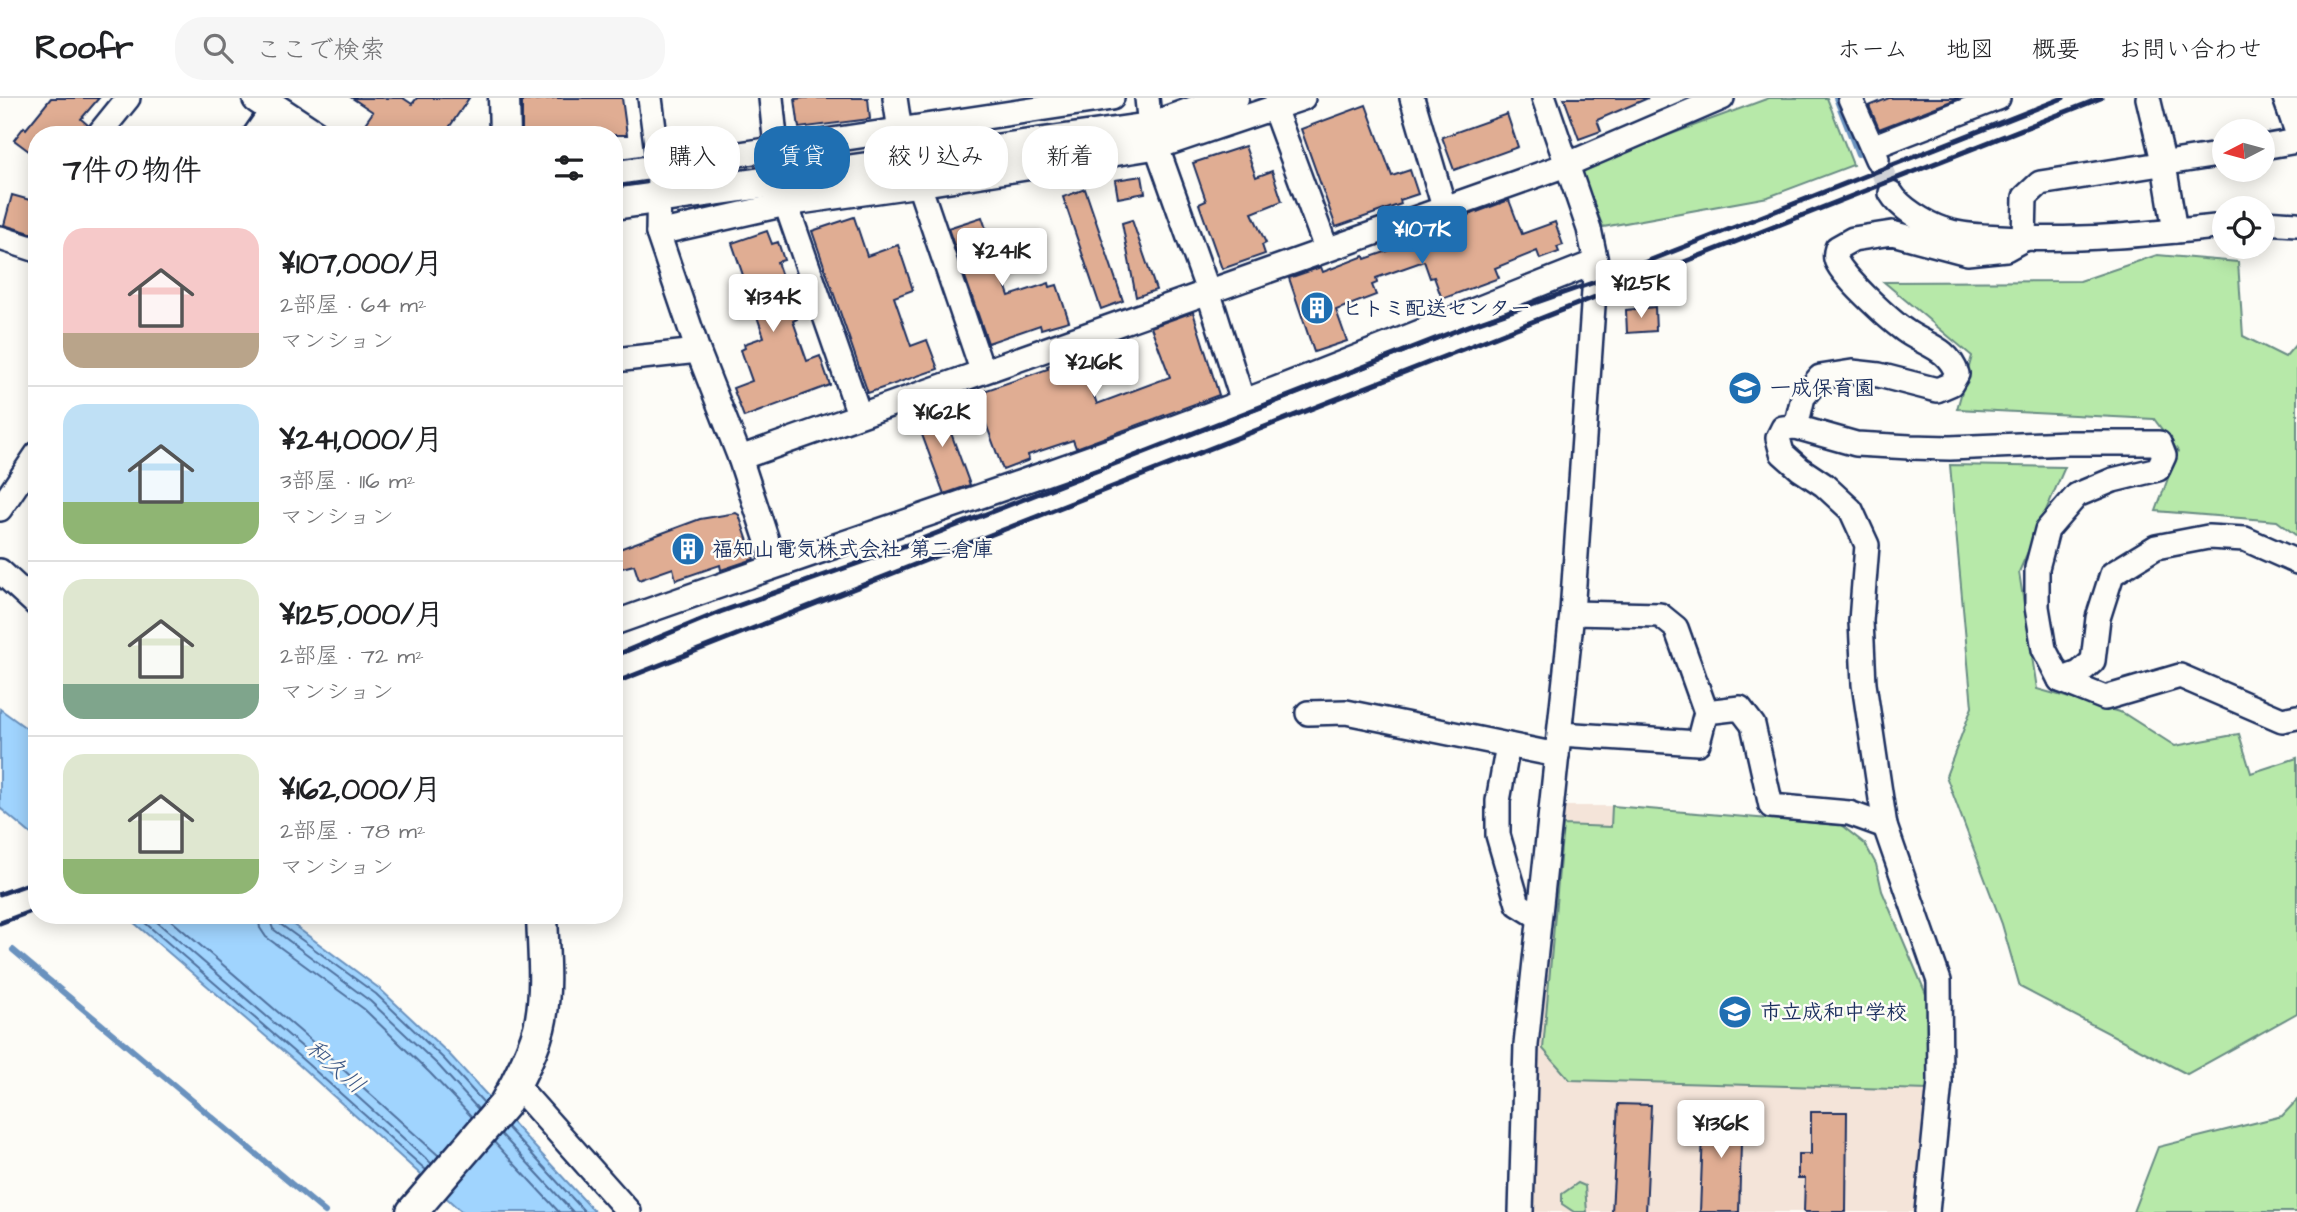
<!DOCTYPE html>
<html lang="ja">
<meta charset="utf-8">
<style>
:root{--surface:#fff;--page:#f6f6f6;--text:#202124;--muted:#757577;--line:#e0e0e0;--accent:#1f6fb2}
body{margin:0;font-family:"Architects Daughter","Klee One",sans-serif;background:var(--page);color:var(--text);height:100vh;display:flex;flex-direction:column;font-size:26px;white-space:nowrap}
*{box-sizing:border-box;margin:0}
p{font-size:23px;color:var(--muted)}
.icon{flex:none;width:38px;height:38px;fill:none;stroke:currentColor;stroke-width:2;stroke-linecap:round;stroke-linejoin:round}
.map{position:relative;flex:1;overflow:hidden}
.drawer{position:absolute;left:28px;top:28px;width:595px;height:798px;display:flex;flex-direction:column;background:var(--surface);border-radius:28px;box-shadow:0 4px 18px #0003}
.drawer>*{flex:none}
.top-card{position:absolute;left:644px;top:28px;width:665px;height:63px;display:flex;gap:14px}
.needle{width:46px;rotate:264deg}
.fabs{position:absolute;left:2212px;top:21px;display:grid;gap:14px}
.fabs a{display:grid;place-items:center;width:63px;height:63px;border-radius:50%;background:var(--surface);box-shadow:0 4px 18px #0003;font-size:35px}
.price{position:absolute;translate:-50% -60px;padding:0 16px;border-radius:7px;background:#fff;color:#222;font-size:23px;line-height:46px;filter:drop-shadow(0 2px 4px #0008)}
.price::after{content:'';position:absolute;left:50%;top:42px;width:21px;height:16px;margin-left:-10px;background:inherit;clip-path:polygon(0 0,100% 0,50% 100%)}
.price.selected{background:var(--accent);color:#fff}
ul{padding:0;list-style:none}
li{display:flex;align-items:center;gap:21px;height:175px;padding:0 35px}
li+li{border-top:2px solid var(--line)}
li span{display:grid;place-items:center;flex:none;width:196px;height:140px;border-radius:21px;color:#555}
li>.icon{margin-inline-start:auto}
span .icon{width:84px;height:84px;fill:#fffc;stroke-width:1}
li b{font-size:30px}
h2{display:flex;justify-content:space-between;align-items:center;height:84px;padding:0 35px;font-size:30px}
.chip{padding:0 24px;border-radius:28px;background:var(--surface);box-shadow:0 4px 18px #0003;font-size:24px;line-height:63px}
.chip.selected{background:var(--accent);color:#fff}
header{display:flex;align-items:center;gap:42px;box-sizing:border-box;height:98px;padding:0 35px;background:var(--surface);border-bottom:2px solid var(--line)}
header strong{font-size:33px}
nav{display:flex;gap:38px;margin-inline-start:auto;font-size:24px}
.search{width:490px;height:63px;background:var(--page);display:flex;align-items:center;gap:18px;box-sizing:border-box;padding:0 24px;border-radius:28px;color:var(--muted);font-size:26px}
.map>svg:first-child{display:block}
</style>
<header>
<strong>Roofr</strong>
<div class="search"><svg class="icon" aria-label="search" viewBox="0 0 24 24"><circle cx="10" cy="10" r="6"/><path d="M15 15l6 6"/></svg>ここで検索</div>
<nav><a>ホーム</a><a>地図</a><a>概要</a><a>お問い合わせ</a></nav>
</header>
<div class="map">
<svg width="2297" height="1114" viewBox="0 0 2297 1114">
<rect width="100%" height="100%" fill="#fdfcf7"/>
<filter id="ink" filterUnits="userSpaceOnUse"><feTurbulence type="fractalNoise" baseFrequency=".0143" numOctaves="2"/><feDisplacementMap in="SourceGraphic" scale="14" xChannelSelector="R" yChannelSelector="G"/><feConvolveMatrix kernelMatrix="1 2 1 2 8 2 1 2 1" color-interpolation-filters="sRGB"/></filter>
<g filter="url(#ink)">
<!-- built -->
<path fill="#f4e4d9" d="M1564 708H1612L1841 727 1865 746 1876 767 1882 793 1926 896 1929 992 1920 1114H1532L1530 1033Z"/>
<!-- green -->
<g fill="#b7e9a9" stroke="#698c84" stroke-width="2">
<path d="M1769 0H1827L1853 67 1768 99 1603 129 1579 70Z"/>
<path d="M2157 157 2238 164 2243 238 2285 259 2297 245V438L2277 423 2156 413 2178 353 2154 321 1957 311 1972 258 1884 184 2080 183Z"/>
<path d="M1950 367 2065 369 2019 474 2037 591 2123 615 2175 648 2239 636 2251 675 2297 660V915L2187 976 2020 889 2002 826 1946 678 1972 609Z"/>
<path d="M1612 708 1841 727 1865 746 1876 766 1882 793 1926 896 1930 932 1929 992 1570 982 1543 951 1563 727 1611 729Z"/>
<path d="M2297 1002V1114H2133L2158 1049 2282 1018Z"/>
<path d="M1578 1085 1585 1088 1587 1114H1574L1562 1106V1096Z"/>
</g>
<!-- water -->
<g fill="#a0d4fe" stroke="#6b92be" stroke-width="2">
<path d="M0 611 37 638V741L0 710Z"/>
<path d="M125 817H280L380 891 449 956 595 1114H462L298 966Z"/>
</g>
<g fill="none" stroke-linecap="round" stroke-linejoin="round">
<!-- shore -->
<g stroke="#50719e" stroke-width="2">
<path d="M136 817 302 961 426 1072"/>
<path d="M149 817 308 954 432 1066"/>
<path d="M165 817 315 946 439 1058"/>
<path d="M258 817 260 830 266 839 364 911 430 975 472 1019"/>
<path d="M268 817 273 831 370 903 438 967 478 1011"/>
<path d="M277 817 280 826 376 896 444 961 484 1005"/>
<path d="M507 1029 585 1114"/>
<path d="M501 1036 573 1114"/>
<path d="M494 1044 559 1114"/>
</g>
<!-- stream -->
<g stroke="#6b92be" stroke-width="6">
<path d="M1836 0 1858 56"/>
<path d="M13 852 325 1114"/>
</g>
</g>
<!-- building -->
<g fill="#e0ad93" stroke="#1b2f5e" stroke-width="2">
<path d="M51 0H99L81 21 88 27 84 37H37V46L30 54 14 42 24 29 26 31Z"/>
<path d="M352 0H403L412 6 417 0H469L444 37H357L373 14Z"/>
<path d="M555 0H622L627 37H522V3Z"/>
<path d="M804 0H868L870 21 799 30 795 1Z"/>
<path d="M1564 0H1648L1597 22 1601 33 1579 41Z"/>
<path d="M1889 0H1959L1879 31 1869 8Z"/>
<path d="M1366 7 1392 78 1410 72 1418 96 1400 102 1401 106 1336 129 1301 31Z"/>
<path d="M1507 16 1518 49 1454 72 1442 39Z"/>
<path d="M1245 48 1256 79 1272 73 1282 103 1252 115 1266 145 1262 147 1265 156 1222 171 1199 106 1206 103 1193 65Z"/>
<path d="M1142 78 1145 95 1118 100 1115 82Z"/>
<path d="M1085 91 1123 203 1101 211 1063 99Z"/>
<path d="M12 97 37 104V137L4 127Z"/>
<path d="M1509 102 1522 136 1555 124 1563 147 1557 149 1559 154 1540 161 1537 153 1495 170 1499 180 1442 201 1434 179 1430 180 1424 163 1376 180 1377 185 1372 187 1376 197 1336 212 1347 243 1314 254 1289 180 1321 169 1323 174 1364 158 1365 161 1417 143 1415 137Z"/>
<path d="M854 119 867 158 898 147 913 192 894 199 911 248 927 242 938 271 868 295 812 133Z"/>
<path d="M982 119 1009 198 1049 185 1050 189 1057 187 1069 223 1041 231 1040 227 988 245 948 130Z"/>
<path d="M1132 122 1156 192 1136 199 1122 125Z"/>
<path d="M767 133 772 146 778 144 784 162 777 164 797 221 793 223 807 263 820 258 830 287 744 319 733 290 752 283 741 252 745 250 744 246 764 239 732 145Z"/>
<path d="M1655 209 1656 233 1627 235 1626 212Z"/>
<path d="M1193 214 1219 297 1076 350 1073 342 1028 357 1029 362 1003 372 975 296 1048 271 1047 268 1079 256 1097 306 1170 279 1151 229Z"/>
<path d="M940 305 970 387 944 396 914 315Z"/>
<path d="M736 415 739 417 754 461 721 472 720 467 676 482 673 470 639 482 634 467 614 472V453L700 421Z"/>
<path d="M1618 1006 1651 1007 1646 1114H1612Z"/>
<path d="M1704 1008 1742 1010 1739 1114H1700Z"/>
<path d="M1811 1014H1847L1846 1114H1804L1805 1080H1798V1056H1811Z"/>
</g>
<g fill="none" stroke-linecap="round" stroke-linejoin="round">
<!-- minor-tunnel -->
<path stroke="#d0d3d8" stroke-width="23" stroke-dasharray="23 11" stroke-linecap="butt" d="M1878 63 1891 95"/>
<defs>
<g id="minor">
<path d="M650 0 659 69 658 135 698 253 740 360 775 467"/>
<path d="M771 0 776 49"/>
<path d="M895 0 900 33"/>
<path d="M1147 0 1150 30 1208 193 1243 304"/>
<path d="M1412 0 1444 109"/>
<path d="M1850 0 1877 61"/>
<path d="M2148 0 2164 67 2175 133"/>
<path d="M2285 0 2297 34"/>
<path d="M1274 10 1326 150"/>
<path d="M98 37 128 0"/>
<path d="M255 37 273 11"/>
<path d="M1872 49 1998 0"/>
<path d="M2263 49 2297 43"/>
<path d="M614 75 1112 0"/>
<path d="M1891 95C1899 109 1926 126 1942 131 1959 138 1982 138 2000 139 2076 144 2150 136 2224 128"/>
<path d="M786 106 859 316"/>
<path d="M2263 124 2297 126"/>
<path d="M658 135 786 106 919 87"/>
<path d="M0 140 37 152"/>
<path d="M2024 141 2025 99 2040 85 2224 56"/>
<path d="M614 262 698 253"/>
<path d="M982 272 919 87 1157 49 1303 0"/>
<path d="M1796 329 1803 299 1820 279 1852 274 1879 277 1937 292 1951 286 1957 276C1948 249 1924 247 1904 232 1890 222 1839 176 1836 161 1835 157 1836 153 1837 150L1853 141 1892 135 1967 155 2006 151 2024 141"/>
<path d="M740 360 1566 67 1722 0"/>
<path d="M0 411 37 356"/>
<path d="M0 473 37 507"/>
<path d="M614 525C823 450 1035 383 1242 304 1361 259 1478 210 1596 164"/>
<path d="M2060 582 2079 575 2093 563 2098 520 2112 476 2156 449 2208 439 2245 441 2297 464"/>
<path d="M1706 614 1740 610 1753 627 1771 708 1849 715 1885 728"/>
<path d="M1308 615 1346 614 1557 657"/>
<path d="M1560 636 1698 645 1706 614 1676 530 1660 517 1572 515"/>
<path d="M1508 647 1498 703V737L1518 806 1539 819"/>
<path d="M516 987 629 1114"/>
<path d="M1521 1114 1526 947 1572 515 1596 164 1589 131 1544 0"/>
<path d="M1927 1114 1940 984 1939 883 1885 728 1864 586 1861 523 1867 447 1851 412 1824 387 1800 371 1782 355 1778 340 1783 330 1796 329 1856 346 1910 349 1950 350 2068 345H2159L2164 358 2158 371 2113 382 2077 397 2047 432 2037 470V509L2044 551 2060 582 2105 600 2180 578 2282 622 2297 619"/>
</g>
<g id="tertiary">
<path d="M258 0 314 37"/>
<path d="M504 0 505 37"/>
<path d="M614 106 1150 30 1233 0"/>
<path d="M412 1114 504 1007C517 985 537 946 541 921 547 887 543 852 542 817"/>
</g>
</defs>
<!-- minor casing -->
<use href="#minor" stroke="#1b2f5e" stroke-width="28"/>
<!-- tertiary casing -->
<use href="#tertiary" stroke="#1b2f5e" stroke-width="35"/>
<!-- minor -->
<use href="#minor" stroke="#fdfcf7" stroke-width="23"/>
<!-- tertiary -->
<use href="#tertiary" stroke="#fdfcf7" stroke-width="30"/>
<!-- rail -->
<g stroke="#1b2f5e" stroke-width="5">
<path d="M614 558 720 514 873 460 1468 228 1595 184 2063 0"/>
<path d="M614 585 2101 0"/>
<path d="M0 796 37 783"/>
<path d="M0 825 37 811"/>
</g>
</g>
</g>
<!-- icons -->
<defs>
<symbol id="building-disc" viewBox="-11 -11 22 22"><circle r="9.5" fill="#1f6fb2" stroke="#fdfcf7"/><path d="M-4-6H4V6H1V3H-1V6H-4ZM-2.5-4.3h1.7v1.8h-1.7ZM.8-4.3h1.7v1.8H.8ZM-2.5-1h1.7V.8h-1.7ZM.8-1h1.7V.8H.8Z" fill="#fff"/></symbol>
<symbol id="school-disc" viewBox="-11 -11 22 22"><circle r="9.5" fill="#1f6fb2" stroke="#fdfcf7"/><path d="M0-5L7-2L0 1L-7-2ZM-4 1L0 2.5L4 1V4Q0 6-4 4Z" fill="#fff"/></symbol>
</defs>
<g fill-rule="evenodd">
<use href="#building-disc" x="1298" y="191" width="38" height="38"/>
<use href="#school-disc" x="1726" y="271" width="38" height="38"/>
<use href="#building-disc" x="669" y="432" width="38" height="38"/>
<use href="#school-disc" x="1716" y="895" width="38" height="38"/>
</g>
<g text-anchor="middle" stroke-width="5" stroke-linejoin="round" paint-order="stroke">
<!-- poi labels -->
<g font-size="21" font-weight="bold" fill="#1b2f5e" stroke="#fdfcf7" text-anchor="start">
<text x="1342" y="217">ヒトミ配送センター</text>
<text x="1770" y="297">一成保育園</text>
<text x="712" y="458">福知山電気株式会社 第二倉庫</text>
<text x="1760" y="921">市立成和中学校</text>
</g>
<!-- water labels -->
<g font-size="23" font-style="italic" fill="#3c5886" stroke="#fdfcf7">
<text transform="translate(336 968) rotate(41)" y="8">和久川</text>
</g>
</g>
</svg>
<div class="fabs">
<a><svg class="needle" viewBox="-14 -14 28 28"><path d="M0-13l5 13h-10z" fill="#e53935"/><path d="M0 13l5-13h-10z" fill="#757577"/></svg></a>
<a><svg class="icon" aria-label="locate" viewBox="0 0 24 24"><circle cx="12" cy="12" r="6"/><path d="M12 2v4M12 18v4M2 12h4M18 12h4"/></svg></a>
</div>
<b class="price selected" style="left:1422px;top:168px">¥107K</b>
<b class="price" style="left:1002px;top:190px">¥241K</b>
<b class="price" style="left:1641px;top:222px">¥125K</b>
<b class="price" style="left:773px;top:236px">¥134K</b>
<b class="price" style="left:1094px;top:301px">¥216K</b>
<b class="price" style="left:942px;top:351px">¥162K</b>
<b class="price" style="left:1721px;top:1062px">¥136K</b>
<div class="top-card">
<a class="chip">購入</a>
<a class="chip selected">賃貸</a>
<a class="chip">絞り込み</a>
<a class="chip">新着</a>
</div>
<section class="drawer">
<h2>7件の物件<svg class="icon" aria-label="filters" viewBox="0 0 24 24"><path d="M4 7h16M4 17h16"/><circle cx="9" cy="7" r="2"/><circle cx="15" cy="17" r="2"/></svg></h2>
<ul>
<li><span style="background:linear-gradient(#f6c9c9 75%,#b9a48a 0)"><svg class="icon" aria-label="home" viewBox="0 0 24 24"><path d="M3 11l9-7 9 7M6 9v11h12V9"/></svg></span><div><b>¥107,000/月</b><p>2部屋 · 64 m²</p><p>マンション</p></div></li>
<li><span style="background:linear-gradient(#bfe0f5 70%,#8fb573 0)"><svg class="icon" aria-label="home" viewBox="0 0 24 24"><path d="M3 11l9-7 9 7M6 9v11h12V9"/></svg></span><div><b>¥241,000/月</b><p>3部屋 · 116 m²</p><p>マンション</p></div></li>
<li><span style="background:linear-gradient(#dfe7d0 75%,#7fa58c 0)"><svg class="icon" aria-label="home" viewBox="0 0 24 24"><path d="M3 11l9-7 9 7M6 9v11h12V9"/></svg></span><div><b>¥125,000/月</b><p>2部屋 · 72 m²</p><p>マンション</p></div></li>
<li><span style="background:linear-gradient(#dfe7d0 75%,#8fb573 0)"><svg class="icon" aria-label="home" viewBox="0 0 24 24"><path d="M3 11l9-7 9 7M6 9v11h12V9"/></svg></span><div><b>¥162,000/月</b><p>2部屋 · 78 m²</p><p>マンション</p></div></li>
</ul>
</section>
</div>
